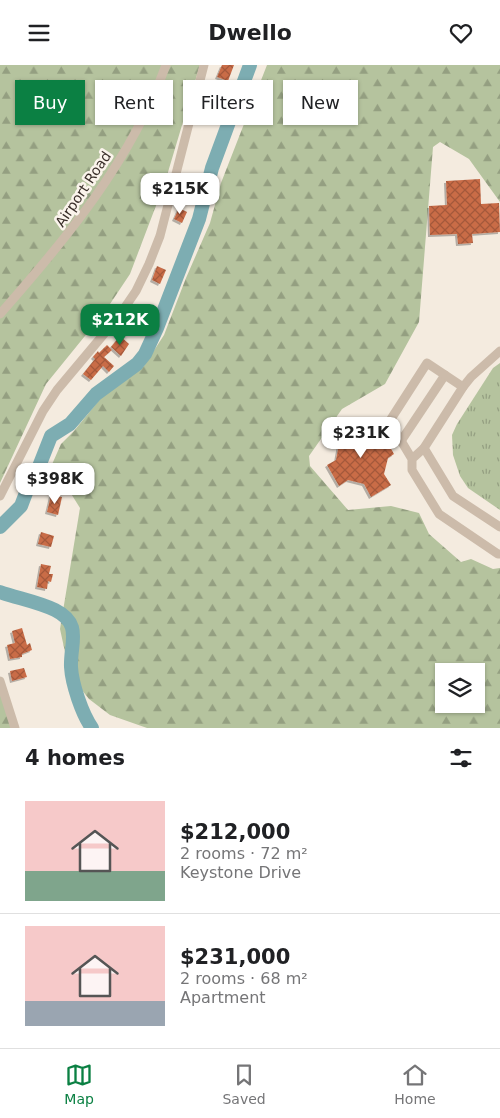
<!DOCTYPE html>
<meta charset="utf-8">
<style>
:root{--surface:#fff;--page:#f2f2f2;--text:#202124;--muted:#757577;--line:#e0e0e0;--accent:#0b8043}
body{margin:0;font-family:"DejaVu Sans",sans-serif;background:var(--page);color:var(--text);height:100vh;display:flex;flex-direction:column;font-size:19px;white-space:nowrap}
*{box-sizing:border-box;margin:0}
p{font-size:16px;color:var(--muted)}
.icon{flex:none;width:28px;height:28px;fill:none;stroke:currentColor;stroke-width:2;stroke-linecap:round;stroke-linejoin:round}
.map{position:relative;height:663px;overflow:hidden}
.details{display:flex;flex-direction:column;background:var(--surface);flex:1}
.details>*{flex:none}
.guide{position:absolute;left:15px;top:15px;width:470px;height:45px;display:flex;gap:10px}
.buttons{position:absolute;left:435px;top:598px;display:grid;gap:10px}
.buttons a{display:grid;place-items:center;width:50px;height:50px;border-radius:0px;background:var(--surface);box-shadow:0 1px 4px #0004;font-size:25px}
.price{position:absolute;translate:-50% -42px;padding:0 11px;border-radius:10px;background:#fff;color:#222;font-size:16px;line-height:32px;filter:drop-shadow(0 1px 2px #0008)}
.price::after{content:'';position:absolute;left:50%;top:30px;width:15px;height:11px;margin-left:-8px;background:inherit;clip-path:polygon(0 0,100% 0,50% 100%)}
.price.active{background:var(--accent);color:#fff}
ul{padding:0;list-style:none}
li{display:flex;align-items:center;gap:15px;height:125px;padding:0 25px}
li+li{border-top:1px solid var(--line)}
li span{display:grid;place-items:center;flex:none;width:140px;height:100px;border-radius:0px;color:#555}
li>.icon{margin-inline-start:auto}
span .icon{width:60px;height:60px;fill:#fffc;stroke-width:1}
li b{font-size:21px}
h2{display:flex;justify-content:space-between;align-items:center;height:60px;padding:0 25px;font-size:21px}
.tag{padding:0 18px;border-radius:0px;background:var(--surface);box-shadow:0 1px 4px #0004;font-size:18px;line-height:45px}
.tag.active{background:var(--accent);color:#fff}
header{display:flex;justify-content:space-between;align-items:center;height:65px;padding:0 25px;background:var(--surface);font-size:22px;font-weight:800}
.menu{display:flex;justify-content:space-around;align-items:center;height:70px;border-top:1px solid var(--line);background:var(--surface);font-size:14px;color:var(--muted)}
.menu a{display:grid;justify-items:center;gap:2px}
.menu .active{color:var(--accent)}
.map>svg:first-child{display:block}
</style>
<header><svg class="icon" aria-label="menu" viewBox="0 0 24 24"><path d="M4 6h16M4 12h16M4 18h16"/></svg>Dwello<svg class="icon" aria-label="heart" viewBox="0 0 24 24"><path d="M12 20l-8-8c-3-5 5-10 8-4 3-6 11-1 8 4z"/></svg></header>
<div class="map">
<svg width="500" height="663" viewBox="0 0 500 663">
<defs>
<pattern id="grass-tufts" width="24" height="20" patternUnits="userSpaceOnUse" patternTransform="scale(1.25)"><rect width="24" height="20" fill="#b5c39e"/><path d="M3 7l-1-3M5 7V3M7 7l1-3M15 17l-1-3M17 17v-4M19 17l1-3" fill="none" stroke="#949f81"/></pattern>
<pattern id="forest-firs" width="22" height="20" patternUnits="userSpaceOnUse" patternTransform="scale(1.25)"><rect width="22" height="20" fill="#b5c39e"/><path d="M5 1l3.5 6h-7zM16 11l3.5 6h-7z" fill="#949f81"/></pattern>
<pattern id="building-cross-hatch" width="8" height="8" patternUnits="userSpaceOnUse" patternTransform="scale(1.25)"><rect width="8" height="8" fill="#c96c47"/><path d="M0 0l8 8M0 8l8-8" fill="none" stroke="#a4593b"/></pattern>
<filter id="shadow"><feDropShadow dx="-2" dy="2" stdDeviation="0" flood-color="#0004"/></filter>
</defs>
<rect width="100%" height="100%" fill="#f4ebdf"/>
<!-- grass -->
<path fill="url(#grass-tufts)" d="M500 298V445L468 423 460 411 453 390 452 370 457 359 493 303Z"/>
<!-- forest -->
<g fill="url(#forest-firs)" fill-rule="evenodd">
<path d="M0 0H200L165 117 130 209 106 245 46 319 0 418Z"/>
<path d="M267 0H500V137L469 94 440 77 433 82 419 257 385 319 342 344 309 391 310 401 348 445 391 441 419 448 429 469 461 497 471 494 493 504 500 503V663H147L110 650 89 634 70 610 60 564 80 443 70 427 46 413 61 379 74 366 110 322 144 301 164 270 186 213 210 158 221 118ZM444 606H476V639H444Z"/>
<path d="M0 629 15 663H0Z"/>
</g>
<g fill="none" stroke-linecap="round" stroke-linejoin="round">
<!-- river -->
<g stroke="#7dadb2" stroke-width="14">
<path d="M0 462 21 441 32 412 38 404 51 371 70 359 96 329 137 299 145 289 157 263 199 154 212 103 250 0"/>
<path d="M0 527C17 533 39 537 55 545 83 559 70 578 71 602 72 619 82 649 92 663"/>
</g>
</g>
<!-- building -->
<g fill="url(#building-cross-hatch)" filter="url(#shadow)">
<path d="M222 0H234L228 16 217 12Z"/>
<path d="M214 32 225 36 222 50 209 46Z"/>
<path d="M480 114 481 139 499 138 500 167 472 169 473 178 458 179 457 169 430 170 429 141 447 140 446 116Z"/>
<path d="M179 143 187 147 182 158 174 154Z"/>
<path d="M157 201 166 205 160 219 152 215Z"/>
<path d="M120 271 129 279 121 291 111 282Z"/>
<path d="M107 280 112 285 104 292 114 301 109 307 103 301 91 315 83 309 95 294 93 292 98 286 99 288Z"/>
<path d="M353 356 360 369 376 372 382 368 394 389 388 393 384 409 391 420 371 432 364 419 348 415 339 421 327 400 336 395 339 379 333 368Z"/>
<path d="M51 430 62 432 58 450 47 447Z"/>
<path d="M41 467 54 471 51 482 38 479Z"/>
<path d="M41 499 51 501 49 509H53L51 517 48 516 47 524 37 522Z"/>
<path d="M22 563 27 580 30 578 32 585 22 589V592L10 594 7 580 15 578 12 566Z"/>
<path d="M24 603 27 612 12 616 10 606Z"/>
</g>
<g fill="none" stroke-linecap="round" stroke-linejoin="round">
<!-- minor -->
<g stroke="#cba" stroke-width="9">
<path d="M0 249C67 173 131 96 166 0"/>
<path d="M463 322 471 312 500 286"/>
<path d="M401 376 445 310"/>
<path d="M424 383 453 431 500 462"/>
<path d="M412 394 424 383 463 322 427 298 391 354V359L412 394V405L439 449 498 489H500"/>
<path d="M0 431 43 346 57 325 119 251 136 226 149 199 160 171 204 0"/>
<path d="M0 616 15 663"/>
</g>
</g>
<g text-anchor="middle" stroke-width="5" stroke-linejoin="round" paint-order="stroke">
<!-- street labels -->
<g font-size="14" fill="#3a2f2a" stroke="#fbf4ec">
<text transform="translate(83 124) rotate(-56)" y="5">Airport Road</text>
</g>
</g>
</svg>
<div class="buttons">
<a><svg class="icon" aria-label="layers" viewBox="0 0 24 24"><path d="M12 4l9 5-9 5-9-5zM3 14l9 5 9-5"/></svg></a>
</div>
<b class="price" style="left:180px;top:150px">$215K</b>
<b class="price active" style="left:120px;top:281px">$212K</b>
<b class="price" style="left:361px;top:394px">$231K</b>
<b class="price" style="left:55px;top:440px">$398K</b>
<div class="guide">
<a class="tag active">Buy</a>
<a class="tag">Rent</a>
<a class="tag">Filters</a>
<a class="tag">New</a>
</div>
</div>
<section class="details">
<h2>4 homes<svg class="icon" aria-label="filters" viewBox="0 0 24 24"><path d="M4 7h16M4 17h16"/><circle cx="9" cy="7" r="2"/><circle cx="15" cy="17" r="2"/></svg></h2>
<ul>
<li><span style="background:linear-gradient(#f6c9c9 70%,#7fa58c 0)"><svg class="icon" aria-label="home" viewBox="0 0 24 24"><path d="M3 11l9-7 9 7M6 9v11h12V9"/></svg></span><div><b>$212,000</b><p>2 rooms · 72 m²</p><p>Keystone Drive</p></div></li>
<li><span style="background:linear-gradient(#f6c9c9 75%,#9aa5b1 0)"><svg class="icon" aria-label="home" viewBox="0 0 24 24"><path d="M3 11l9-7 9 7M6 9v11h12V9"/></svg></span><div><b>$231,000</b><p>2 rooms · 68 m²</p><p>Apartment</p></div></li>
</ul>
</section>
<nav class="menu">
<a class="active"><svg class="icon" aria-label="map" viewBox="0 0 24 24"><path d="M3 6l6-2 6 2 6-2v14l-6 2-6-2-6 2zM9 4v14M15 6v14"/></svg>Map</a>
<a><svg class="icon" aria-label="saved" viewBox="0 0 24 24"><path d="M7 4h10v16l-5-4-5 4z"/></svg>Saved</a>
<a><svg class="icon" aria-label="home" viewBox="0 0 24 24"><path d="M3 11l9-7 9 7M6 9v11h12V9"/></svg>Home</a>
</nav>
